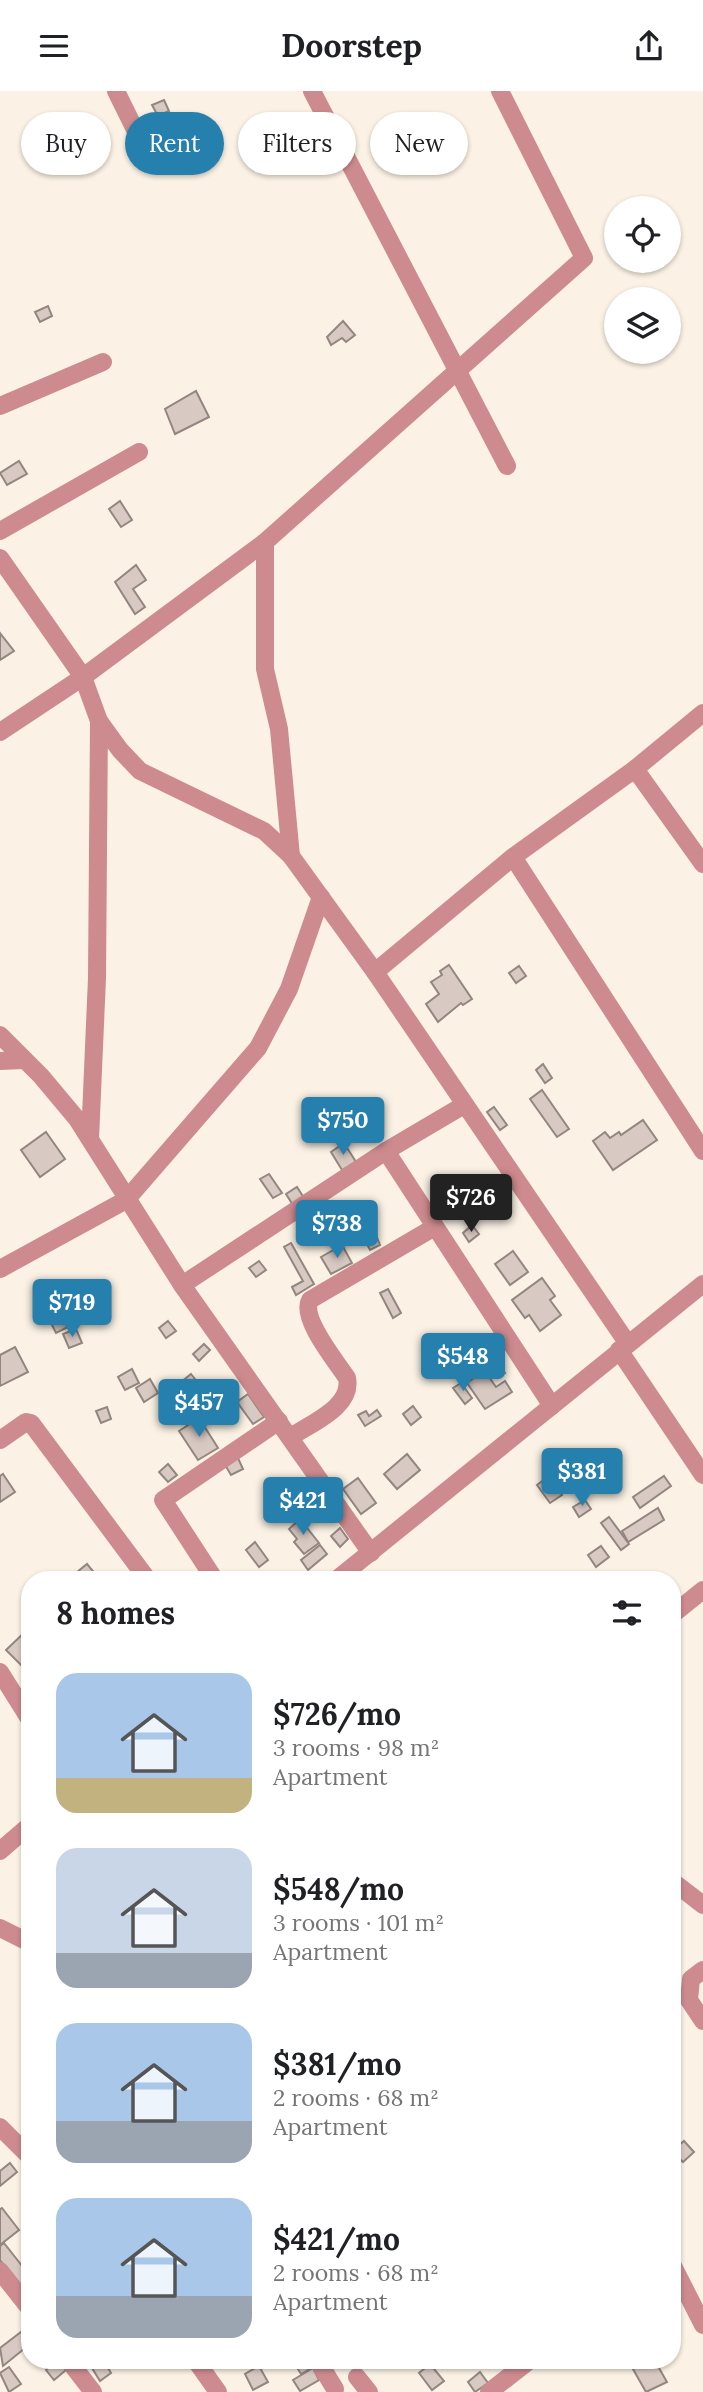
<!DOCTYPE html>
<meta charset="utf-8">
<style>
:root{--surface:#fff;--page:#f6f6f6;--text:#202124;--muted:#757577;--accent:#2680ae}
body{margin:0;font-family:Lora,serif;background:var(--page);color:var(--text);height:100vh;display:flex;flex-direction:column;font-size:26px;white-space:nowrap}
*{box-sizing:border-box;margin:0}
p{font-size:23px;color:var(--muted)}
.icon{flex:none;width:38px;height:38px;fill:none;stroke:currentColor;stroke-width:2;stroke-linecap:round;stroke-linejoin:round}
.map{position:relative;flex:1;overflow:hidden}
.side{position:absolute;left:21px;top:1480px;width:660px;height:798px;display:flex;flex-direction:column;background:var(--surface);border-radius:28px;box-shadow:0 2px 5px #0004}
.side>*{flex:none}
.hud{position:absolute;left:21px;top:21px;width:662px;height:63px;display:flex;gap:14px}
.controls{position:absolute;left:604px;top:105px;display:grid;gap:14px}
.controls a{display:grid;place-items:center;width:77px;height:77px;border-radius:50%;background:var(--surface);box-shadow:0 2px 5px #0004;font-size:35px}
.price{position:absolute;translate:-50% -60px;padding:0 16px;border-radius:7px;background:var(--accent);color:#fff;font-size:23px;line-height:46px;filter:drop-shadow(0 2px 4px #0008)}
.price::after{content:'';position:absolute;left:50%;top:42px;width:21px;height:16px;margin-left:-10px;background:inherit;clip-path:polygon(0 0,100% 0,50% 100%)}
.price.active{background:#222;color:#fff}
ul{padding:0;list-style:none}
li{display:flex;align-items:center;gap:21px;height:175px;padding:0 35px}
li span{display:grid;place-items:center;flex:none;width:196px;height:140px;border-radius:21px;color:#555}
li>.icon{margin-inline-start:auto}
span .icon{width:84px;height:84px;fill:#fffc;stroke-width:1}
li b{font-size:30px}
h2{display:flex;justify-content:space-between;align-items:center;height:84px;padding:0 35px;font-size:30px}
.pill{padding:0 24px;border-radius:32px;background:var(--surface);box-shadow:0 2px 5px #0004;font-size:24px;line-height:63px}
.pill.active{background:var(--accent);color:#fff}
header{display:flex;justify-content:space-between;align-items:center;height:91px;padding:0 35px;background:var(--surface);font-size:32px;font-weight:700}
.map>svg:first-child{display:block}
</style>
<header><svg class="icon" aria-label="menu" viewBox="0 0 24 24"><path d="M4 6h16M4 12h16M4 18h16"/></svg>Doorstep<svg class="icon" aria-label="share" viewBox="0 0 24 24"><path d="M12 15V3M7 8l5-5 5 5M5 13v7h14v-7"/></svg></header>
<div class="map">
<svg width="703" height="2301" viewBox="0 0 703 2301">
<rect width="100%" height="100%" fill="#fbf2e5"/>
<!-- building -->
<g fill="#d9c9c3" stroke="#938680" stroke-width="2">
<path d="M164 9 169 20 158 25 152 14Z"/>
<path d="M184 57 190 71 178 75 172 62Z"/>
<path d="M48 215 52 225 40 231 35 221Z"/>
<path d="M343 230 355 244 346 251 342 247 331 254 327 246Z"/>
<path d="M196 300 209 326 175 343 165 318Z"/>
<path d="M19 370 27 383 7 394 0 382Z"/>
<path d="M120 410 132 429 121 436 109 418Z"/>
<path d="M136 474 146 489 133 498 145 516 135 523 115 491Z"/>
<path d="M0 542 14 560 0 569Z"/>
<path d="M449 874 472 908 463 914 461 912 438 931 426 913 439 903 431 891 442 884 440 880Z"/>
<path d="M519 875 526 885 516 892 509 882Z"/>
<path d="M543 973 552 987 545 992 536 979Z"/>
<path d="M542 999 569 1038 557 1046 530 1008Z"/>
<path d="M331 1014 337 1024 326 1031 320 1021Z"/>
<path d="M494 1016 507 1034 500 1039 487 1021Z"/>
<path d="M643 1029 657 1049 613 1079 593 1050 605 1041 610 1047 619 1041 621 1044Z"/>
<path d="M46 1041 65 1068 40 1086 21 1059Z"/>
<path d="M344 1052 356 1071 342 1079 331 1061Z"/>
<path d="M269 1083 282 1102 273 1107 260 1088Z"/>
<path d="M297 1096 304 1107 293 1114 286 1103Z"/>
<path d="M472 1134 479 1143 469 1151 463 1142Z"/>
<path d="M376 1144 380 1154 370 1159 365 1149Z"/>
<path d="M291 1152 314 1193 296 1204 292 1196 303 1190 284 1156Z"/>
<path d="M342 1154 352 1172 331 1183 321 1166Z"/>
<path d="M513 1160 528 1181 510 1194 495 1173Z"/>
<path d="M259 1170 266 1179 256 1186 249 1177Z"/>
<path d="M542 1187 555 1205 550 1209 561 1224 540 1240 529 1224 525 1227 512 1209Z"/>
<path d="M388 1198 401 1222 393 1227 380 1202Z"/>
<path d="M57 1213 68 1236 56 1242 45 1220Z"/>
<path d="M168 1230 176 1240 166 1247 159 1237Z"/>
<path d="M76 1238 82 1252 69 1257 63 1243Z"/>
<path d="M204 1253 210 1259 199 1270 193 1263Z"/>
<path d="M15 1256 28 1281 0 1295V1264Z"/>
<path d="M497 1270 505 1282 498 1287 494 1282 489 1286 496 1296 505 1290 512 1301 485 1318 467 1292Z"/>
<path d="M132 1278 139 1292 125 1299 118 1286Z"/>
<path d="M191 1283 199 1293 188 1302 180 1292Z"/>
<path d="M150 1288 158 1302 144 1311 136 1297Z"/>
<path d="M461 1292 472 1307 465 1313 453 1297Z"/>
<path d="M248 1303 264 1326 253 1333 237 1311Z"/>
<path d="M214 1313 219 1323 206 1329 202 1320Z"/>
<path d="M413 1315 421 1326 411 1334 403 1323Z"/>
<path d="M107 1316 111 1328 101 1332 96 1320Z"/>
<path d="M377 1319 381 1325 365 1335 358 1324 366 1320 369 1325Z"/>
<path d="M199 1327 218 1357 198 1369 179 1340Z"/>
<path d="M407 1363 420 1379 397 1398 384 1383Z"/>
<path d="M237 1365 243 1378 231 1384 224 1372Z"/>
<path d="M168 1373 177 1384 168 1391 159 1381Z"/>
<path d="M3 1383 15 1401 0 1411V1385Z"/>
<path d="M549 1385 562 1404 550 1412 537 1394Z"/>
<path d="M664 1385 671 1395 640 1417 633 1406Z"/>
<path d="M358 1387 376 1412 361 1423 343 1398Z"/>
<path d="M286 1388 291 1397 281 1403 275 1394Z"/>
<path d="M308 1390 317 1402 309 1409 300 1397Z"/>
<path d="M585 1409 591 1418 579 1426 573 1416Z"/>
<path d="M658 1417 664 1429 628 1451 622 1440Z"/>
<path d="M609 1426 629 1453 621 1459 601 1432Z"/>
<path d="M300 1428 319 1452 304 1463 294 1451 297 1448 289 1438Z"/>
<path d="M340 1437 348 1448 340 1456 331 1445Z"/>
<path d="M255 1451 268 1469 259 1476 246 1459Z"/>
<path d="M320 1454 327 1463 308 1479 301 1469Z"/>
<path d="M601 1455 609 1466 596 1476 588 1464Z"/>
<path d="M87 1473 97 1485 92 1489H82L76 1482Z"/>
<path d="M27 1539 30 1572 24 1577 6 1559Z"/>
<path d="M684 2050 694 2061 683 2071 672 2060Z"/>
<path d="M10 2072 17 2081 0 2095V2080Z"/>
<path d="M2 2117 19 2139 0 2154V2118Z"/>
<path d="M4 2152 30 2185V2199L26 2202 0 2169V2155Z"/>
<path d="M30 2234V2253L3 2275 0 2257Z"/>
<path d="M57 2270 66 2279 54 2289 46 2279Z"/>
<path d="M104 2270 111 2282 100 2290 92 2277Z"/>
<path d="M293 2270H309L313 2276 301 2283Z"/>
<path d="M632 2270H655L667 2291 646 2301 629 2271Z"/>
<path d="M430 2273 444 2290 432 2299 419 2282Z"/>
<path d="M259 2275 268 2291 253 2299 245 2283Z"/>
<path d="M9 2276 21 2293 9 2301 0 2282Z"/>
<path d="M313 2277 319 2289 300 2300 293 2289Z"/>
<path d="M480 2281 488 2292 475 2301 468 2291Z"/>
</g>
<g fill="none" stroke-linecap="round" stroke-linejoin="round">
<!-- street -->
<g stroke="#ce8b8f" stroke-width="18">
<path d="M116 0 148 65"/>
<path d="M312 0 507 375"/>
<path d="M0 315 103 271"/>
<path d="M0 440 139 361"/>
<path d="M265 451V578L279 638 291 765"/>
<path d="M0 467 83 586 99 630 120 659 140 680 264 740 291 765 375 881 628 1253"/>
<path d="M0 641 83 586 265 451 584 167 500 0"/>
<path d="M635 678 703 773"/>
<path d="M513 766 703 1060"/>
<path d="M375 881 513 766 635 678 703 622"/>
<path d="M0 944 41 985 77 1028 182 1194 371 1462"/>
<path d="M0 970 24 969"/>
<path d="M90 1048 97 887 99 630"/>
<path d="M386 1060 552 1315"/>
<path d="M0 1178 126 1109 258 957 289 898 321 806"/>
<path d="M182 1194 386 1060 464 1014"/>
<path d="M619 1259 703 1384"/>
<path d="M291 1346C311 1332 353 1316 347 1287 336 1270 300 1227 310 1209L433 1137"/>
<path d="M0 1349 26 1331 31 1332 148 1489"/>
<path d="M215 1489 163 1409 279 1330"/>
<path d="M336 1489 703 1193"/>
<path d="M672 1524 703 1499"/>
<path d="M0 1581 30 1629"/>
<path d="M0 1760 30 1734"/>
<path d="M672 1790 703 1814"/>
<path d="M0 1837 30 1852"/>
<path d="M703 1879 691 1888 689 1909 703 1930"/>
<path d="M0 2036 30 2066"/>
<path d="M672 2173 703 2234"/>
<path d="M0 2180 30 2218"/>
<path d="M69 2270 93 2301"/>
<path d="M196 2270 218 2301"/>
<path d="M318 2270 335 2298"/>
<path d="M357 2286 369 2301"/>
<path d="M489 2301 529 2270"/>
</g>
</g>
</svg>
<div class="controls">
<a><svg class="icon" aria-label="locate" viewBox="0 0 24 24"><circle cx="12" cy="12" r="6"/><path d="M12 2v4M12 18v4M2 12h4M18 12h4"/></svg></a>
<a><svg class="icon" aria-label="layers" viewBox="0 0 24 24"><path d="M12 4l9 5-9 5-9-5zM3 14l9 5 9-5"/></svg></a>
</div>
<b class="price" style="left:343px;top:1066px">$750</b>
<b class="price active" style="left:471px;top:1143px">$726</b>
<b class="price" style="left:337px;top:1169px">$738</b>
<b class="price" style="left:72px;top:1248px">$719</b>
<b class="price" style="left:463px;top:1302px">$548</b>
<b class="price" style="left:199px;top:1348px">$457</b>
<b class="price" style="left:582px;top:1417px">$381</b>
<b class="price" style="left:303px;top:1446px">$421</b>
<div class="hud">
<a class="pill">Buy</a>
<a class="pill active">Rent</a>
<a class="pill">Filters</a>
<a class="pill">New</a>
</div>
<section class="side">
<h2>8 homes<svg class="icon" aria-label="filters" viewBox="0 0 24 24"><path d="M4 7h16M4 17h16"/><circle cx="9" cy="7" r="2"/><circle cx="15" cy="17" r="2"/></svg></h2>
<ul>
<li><span style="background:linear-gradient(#a9c7e8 75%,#c2b280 0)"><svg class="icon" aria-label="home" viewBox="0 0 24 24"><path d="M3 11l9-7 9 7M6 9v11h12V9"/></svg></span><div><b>$726/mo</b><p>3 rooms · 98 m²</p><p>Apartment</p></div></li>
<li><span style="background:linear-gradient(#c9d6e8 75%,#9aa5b1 0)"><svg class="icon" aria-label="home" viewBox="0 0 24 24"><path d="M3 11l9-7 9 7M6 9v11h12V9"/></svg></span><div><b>$548/mo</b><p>3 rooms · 101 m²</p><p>Apartment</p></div></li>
<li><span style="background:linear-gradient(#a9c7e8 70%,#9aa5b1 0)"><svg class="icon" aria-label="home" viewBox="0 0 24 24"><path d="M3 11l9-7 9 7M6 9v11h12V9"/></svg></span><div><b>$381/mo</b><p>2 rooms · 68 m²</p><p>Apartment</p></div></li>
<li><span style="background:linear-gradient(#a9c7e8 70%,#9aa5b1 0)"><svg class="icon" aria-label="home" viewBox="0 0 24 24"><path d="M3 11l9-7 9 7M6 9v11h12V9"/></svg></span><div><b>$421/mo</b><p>2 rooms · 68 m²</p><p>Apartment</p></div></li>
</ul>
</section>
</div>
